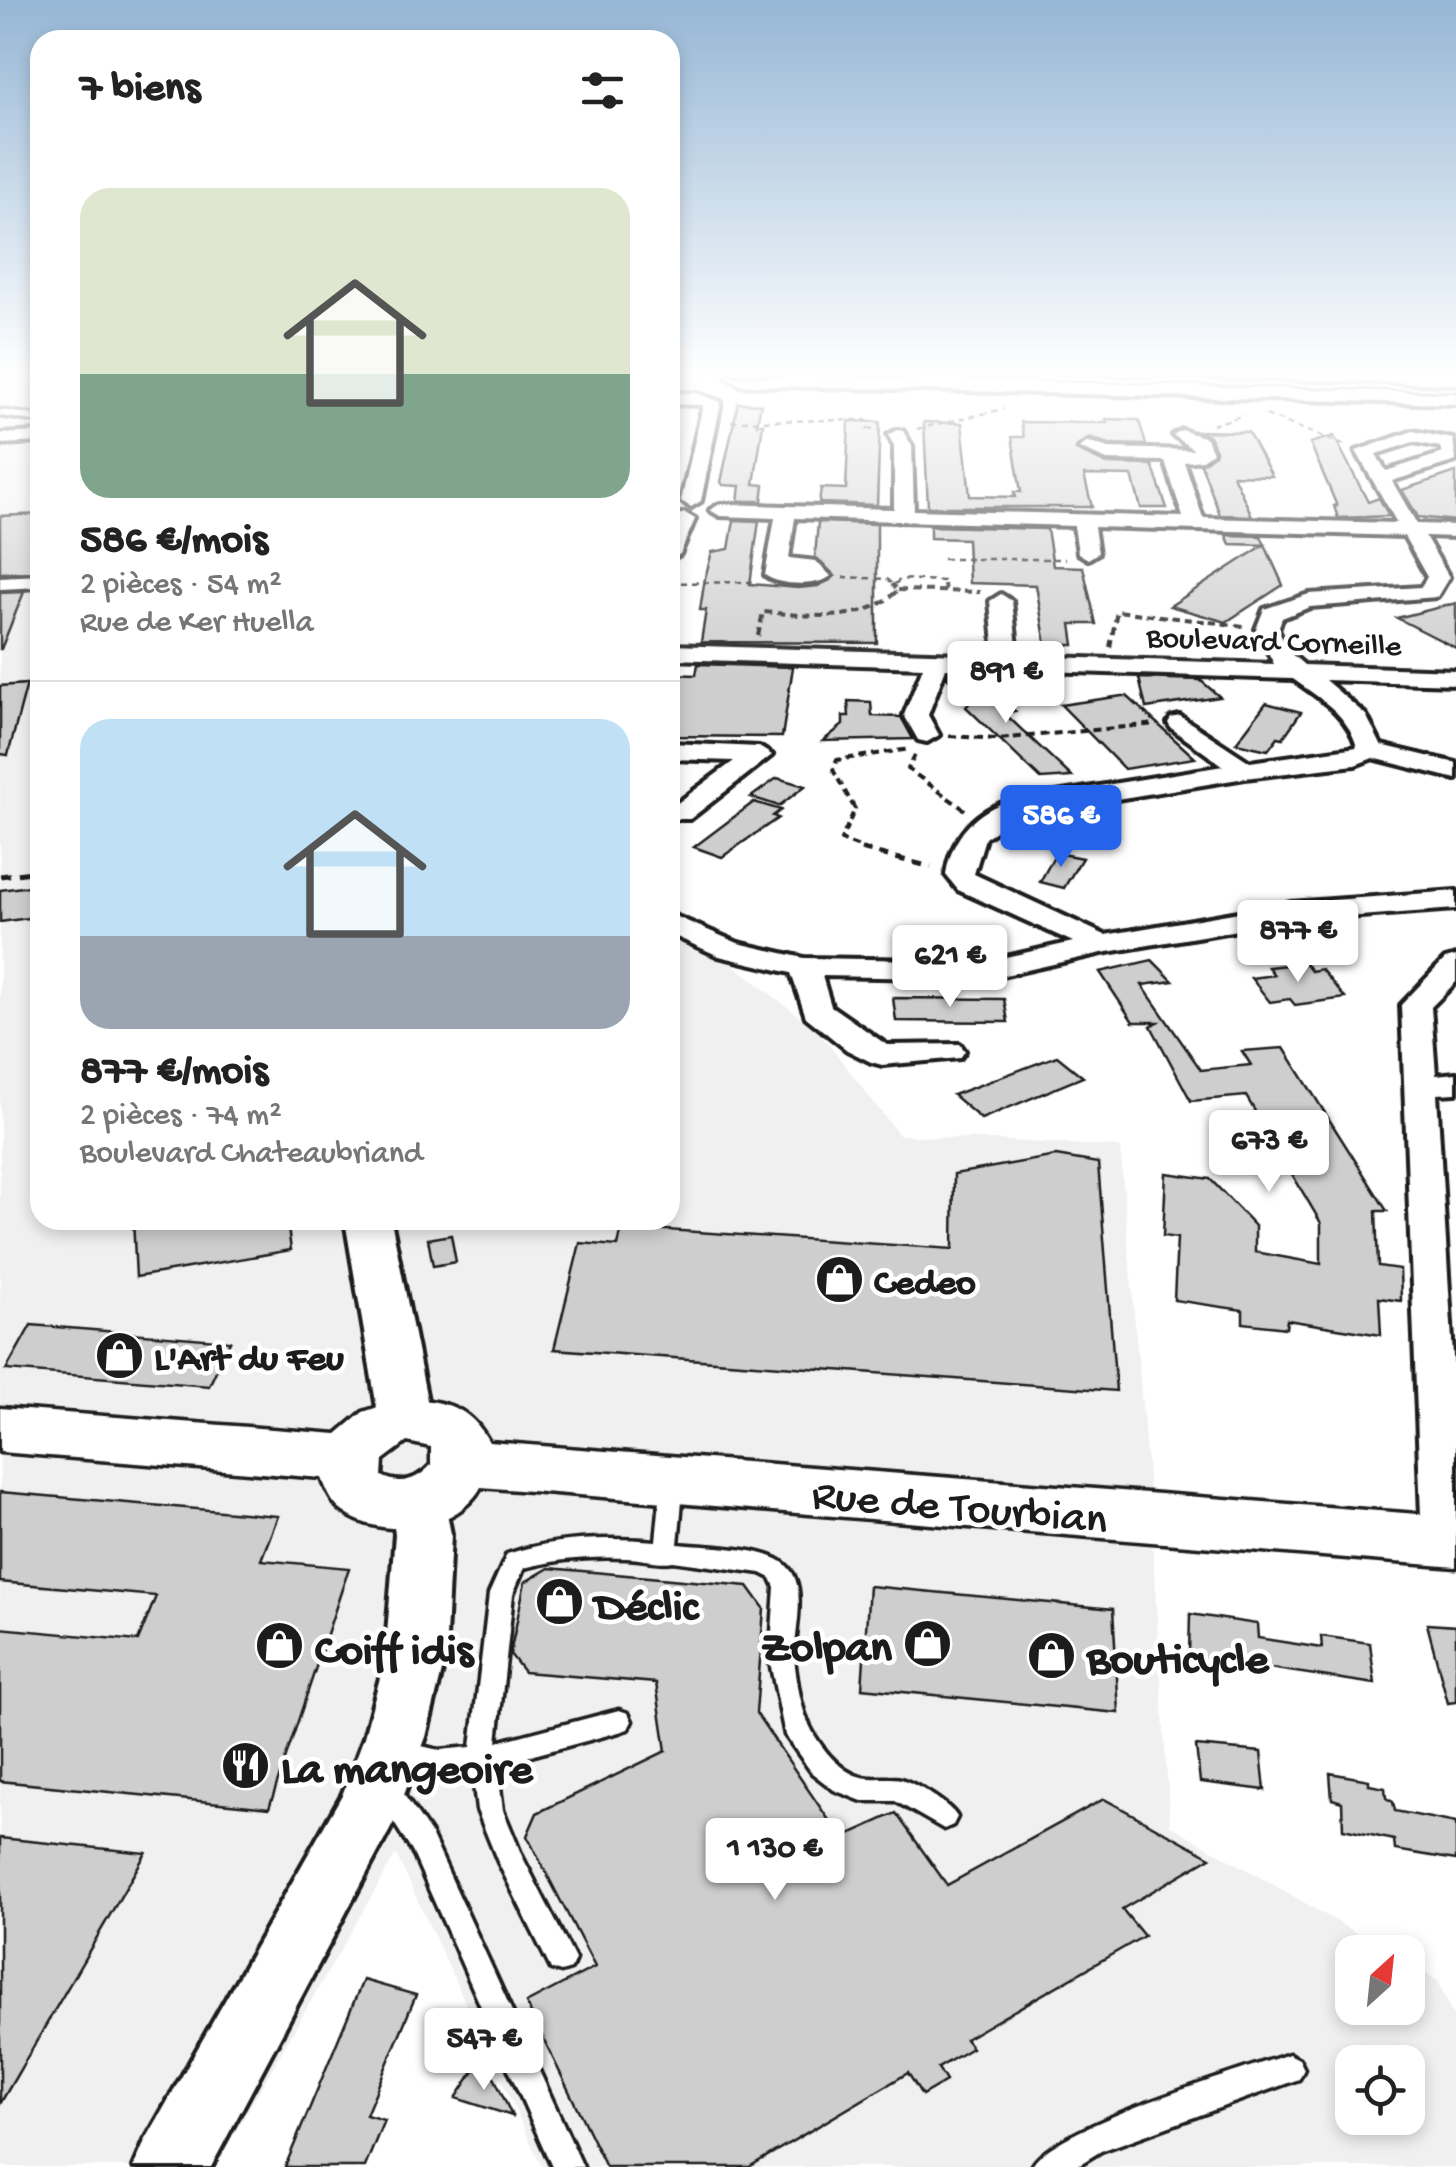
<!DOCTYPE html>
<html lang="fr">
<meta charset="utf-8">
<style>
:root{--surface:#fff;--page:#f6f6f6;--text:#222;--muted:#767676;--line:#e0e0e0;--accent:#2563eb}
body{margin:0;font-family:"Gochi Hand",sans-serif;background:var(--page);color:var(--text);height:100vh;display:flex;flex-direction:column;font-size:38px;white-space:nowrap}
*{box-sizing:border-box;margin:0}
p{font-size:32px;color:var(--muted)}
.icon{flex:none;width:55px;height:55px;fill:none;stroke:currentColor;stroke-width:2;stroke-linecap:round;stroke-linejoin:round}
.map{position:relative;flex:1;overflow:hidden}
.drawer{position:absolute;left:30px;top:30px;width:650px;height:1200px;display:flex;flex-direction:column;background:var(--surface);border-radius:30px;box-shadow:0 5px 15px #0003}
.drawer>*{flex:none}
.needle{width:65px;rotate:27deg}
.tools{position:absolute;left:1335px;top:1935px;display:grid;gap:20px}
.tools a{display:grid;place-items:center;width:90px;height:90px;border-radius:20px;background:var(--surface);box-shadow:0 5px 15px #0003;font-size:50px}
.price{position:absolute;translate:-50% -85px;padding:0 22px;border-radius:10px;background:#fff;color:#222;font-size:32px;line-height:65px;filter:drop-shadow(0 2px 5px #0008)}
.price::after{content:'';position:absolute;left:50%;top:60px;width:30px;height:22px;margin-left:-15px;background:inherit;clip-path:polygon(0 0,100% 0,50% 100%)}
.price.active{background:var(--accent);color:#fff}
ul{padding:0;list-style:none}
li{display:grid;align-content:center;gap:20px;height:530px;padding:0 50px}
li+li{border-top:2px solid var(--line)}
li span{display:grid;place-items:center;height:310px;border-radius:30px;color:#555}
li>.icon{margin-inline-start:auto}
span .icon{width:180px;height:180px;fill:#fffc;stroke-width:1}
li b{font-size:42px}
h2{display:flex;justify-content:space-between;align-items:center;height:120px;padding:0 50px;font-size:42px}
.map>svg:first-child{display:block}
</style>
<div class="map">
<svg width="1456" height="2167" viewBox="0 0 1456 2167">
<rect width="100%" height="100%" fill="#fff"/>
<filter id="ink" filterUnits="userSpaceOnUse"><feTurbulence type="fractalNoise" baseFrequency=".01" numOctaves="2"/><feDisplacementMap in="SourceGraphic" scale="20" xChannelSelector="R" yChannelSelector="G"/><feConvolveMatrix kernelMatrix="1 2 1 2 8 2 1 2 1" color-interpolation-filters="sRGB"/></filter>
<g filter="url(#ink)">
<!-- built -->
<g fill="#f0f0f0" fill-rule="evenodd">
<path d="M0 377H40V1220H670V936L730 962 819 1032 899 1135 1120 1147 1148 1476 1170 1825 1389 1952H1352V2008H1408V1963L1438 1981 1456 2023V2167H542L396 1854 215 2167H0ZM1352 2062H1408V2118H1352Z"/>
<path d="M670 377H713L699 389 692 403 670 478Z"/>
</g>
<!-- building -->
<g fill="#cecece" stroke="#1c1c1c" stroke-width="2.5">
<path d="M738 403 761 404 757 424H763L754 484 764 485 762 501H738L740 486 723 485 721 482Z"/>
<path d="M1106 419 1139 420 1146 445 1110 444 1089 438 1076 450 1107 464 1152 465 1167 508H1141L1132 476 1084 475 1092 507H928L924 422 962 423 970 496 1015 497 1014 492H1021L1012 437H1024L1021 422 1107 423Z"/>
<path d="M849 421 880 422 877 505 819 503 821 488 846 489Z"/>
<path d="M1197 431 1248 432 1272 476 1233 475 1252 516 1220 515 1201 464 1216 450 1209 436Z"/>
<path d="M1334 436 1368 502 1379 498 1389 516 1338 518 1334 506H1337L1310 443Z"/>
<path d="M1456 472V521L1418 517 1402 490Z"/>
<path d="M40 514V553L32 572 0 573V516Z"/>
<path d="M734 520 759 521 750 584 798 588 818 586 835 576 815 557 818 522 877 524V643L701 642 706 610H700L705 578 712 552 729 549Z"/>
<path d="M930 526 1047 529 1053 566 1083 567 1096 624H1071L1074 645H1046L1036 585 969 583 967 539 930 538Z"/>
<path d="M1226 535 1261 536 1283 585 1226 622 1170 606 1264 545 1230 544Z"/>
<path d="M24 592 1 649H0V593Z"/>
<path d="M1456 603V648L1397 618Z"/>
<path d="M698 664 793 667 782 737 670 736V674L696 675Z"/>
<path d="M949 672 971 673 1015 711 1004 713 1072 777 1041 779 966 707 971 701 947 677Z"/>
<path d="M1139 678 1200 680 1220 697 1146 708Z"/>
<path d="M27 684 8 755 0 754V686Z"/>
<path d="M1122 696H1127L1195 758 1124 769 1061 705Z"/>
<path d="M848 701 871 702 872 716 901 717 913 739 823 741 843 725V716H849Z"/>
<path d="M1266 703 1301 712 1283 738 1278 737 1268 750 1236 743Z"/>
<path d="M777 778 805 786 779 806 751 797Z"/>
<path d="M754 802 781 810 773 816 778 818 722 857 694 847Z"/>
<path d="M1056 853 1082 858 1064 888 1040 882Z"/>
<path d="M30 886 29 918 0 922V890Z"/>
<path d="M1152 960 1173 981 1142 985 1201 1070 1251 1065 1242 1051 1284 1048 1387 1211H1376L1378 1266 1400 1269 1401 1301 1379 1298 1381 1335 1287 1320 1286 1328 1243 1323V1310L1174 1300 1177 1238 1163 1236 1166 1173 1210 1179 1255 1226V1252L1321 1264V1223L1246 1096 1191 1101 1151 1026 1158 1022H1133L1100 972Z"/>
<path d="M1305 963 1311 971 1321 969 1345 998 1295 1005 1290 999 1270 1002 1251 978 1274 975 1268 967Z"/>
<path d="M893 998 1004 999 1008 1022 896 1021Z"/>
<path d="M1057 1056 1083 1077 981 1119 953 1095Z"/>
<path d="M1056 1156 1098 1163 1116 1391 554 1349 580 1243 618 1246 622 1227 953 1249 954 1174Z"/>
<path d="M133 1220H287L291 1250 136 1277Z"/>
<path d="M451 1235 456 1262 433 1266 428 1239Z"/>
<path d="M31 1325 230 1341 209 1386 6 1370Z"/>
<path d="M0 1492 278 1516 261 1560 349 1568 269 1808 0 1781V1628L138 1641 156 1596 0 1582Z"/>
<path d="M549 1568 748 1586 764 1608 756 1713 841 1838 896 1813 947 1885 1104 1799 1211 1857 1122 1909 1144 1936 965 2039 972 2048 938 2068 946 2081 922 2095 908 2073 749 2167H606L526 2003 595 1967 527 1836 537 1813 666 1751 656 1683 524 1672 510 1654 525 1582Z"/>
<path d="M869 1586 1113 1609 1119 1713 862 1688Z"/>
<path d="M1190 1614 1257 1624 1258 1638 1322 1648 1321 1636 1370 1643 1375 1684 1189 1656Z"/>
<path d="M1427 1624 1456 1626V1702L1448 1703Z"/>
<path d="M1196 1746 1261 1752 1265 1790 1200 1782Z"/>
<path d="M1330 1773 1369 1780V1785L1385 1788 1386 1798 1393 1802 1395 1811 1456 1823V1860L1395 1850 1394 1840 1343 1829 1342 1802 1332 1799Z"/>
<path d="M0 1838 146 1853 0 2104Z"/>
<path d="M363 1980 416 1995 366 2115 384 2120 365 2167H285Z"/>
<path d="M476 2068 494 2077 512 2116 456 2098Z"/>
</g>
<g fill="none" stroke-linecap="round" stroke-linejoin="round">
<defs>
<g id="service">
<path d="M0 410 40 416V422L0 416Z"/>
<path d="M673 1471 681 1474 684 1480 678 1544C706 1547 753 1547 777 1559 815 1578 791 1633 795 1666 799 1696 803 1720 821 1745 830 1757 841 1769 855 1775 869 1781 886 1776 901 1779 915 1783 951 1805 957 1817L953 1825 944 1829 895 1801H862L834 1790 812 1773 785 1735 770 1662 775 1587 771 1578 761 1573 673 1561C659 1564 641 1558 626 1558 591 1556 558 1559 524 1568L513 1594 497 1742 619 1710 628 1713 632 1721 628 1729 619 1732 497 1765 503 1810 522 1856 575 1959 571 1969 561 1972 551 1969 498 1862 477 1810 472 1769 439 1772 386 1759 382 1751 386 1743 395 1740 439 1750 471 1747 489 1594 507 1554C555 1538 605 1537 656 1541L662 1480 665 1474Z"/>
<path d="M386 1778 395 1782 431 1834 583 2167H552L412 1851 373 1790 377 1782Z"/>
<path d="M1289 2054 1299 2059 1304 2069 1299 2079 1101 2151 1075 2167H1032C1048 2128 1241 2071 1289 2054Z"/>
</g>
<g id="minor">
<path d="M696 393 721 402 701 501 691 507 681 501 703 405 670 404V394Z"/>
<path d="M897 430 903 431 912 446 914 510 1183 517 1165 461 1107 460 1079 448 1088 442 1109 448 1194 450 1173 435 1182 430 1206 438 1213 452 1202 460 1184 462 1203 518 1397 523 1356 451 1413 431 1453 439 1456 461 1392 481 1417 524 1456 525V537L1425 536 1449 577 1437 597 1310 607 1282 618 1278 629 1288 651 1304 665 1456 670V684L1325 680 1366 715 1381 745 1456 763V779L1373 758 1355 765 1245 778 1019 815 985 838 974 874 1105 935 1291 903 1456 891V909L1291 921 1102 953 988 979 822 976 831 1006 887 1045 960 1044 965 1051 960 1058 882 1065 871 1062 847 1050 806 1017 791 973 719 956 670 934V914L738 943 804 958 988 961 1073 942 958 890 946 875C951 837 976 809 1013 800L1223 766 1171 728 1168 723 1171 718 1180 716 1250 762 1357 747C1348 714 1319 698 1293 679L946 668 928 715 939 735 927 742 918 740 904 715 923 667 670 659V645L995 655 990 601 1001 594 1012 601 1018 656 1274 664 1256 629 1264 609 1309 594 1421 587 1427 577 1404 536 1094 527 1098 553 1088 559 1078 553 1074 526 795 518 789 558 816 561 831 576C818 587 778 586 765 575L775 518 720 516 710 510 720 504 894 509V446L888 435ZM1414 442 1440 447 1443 453 1386 471 1376 454Z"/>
<path d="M40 432V442L0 444V434Z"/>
<path d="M685 513 695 519 680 554 670 560V530L678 515Z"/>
<path d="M40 575V587L0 589V577Z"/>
<path d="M670 743 759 747 772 755 690 819H672V807L734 761 670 759Z"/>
<path d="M1456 956V982L1431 1007 1436 1075 1456 1073V1093L1437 1094 1456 1406V1554L1443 1558 1428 1553 1422 1541 1401 1005 1445 959Z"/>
</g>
<g id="tertiary">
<path d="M345 1220H391L431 1420 423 1434 405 1439 387 1434 379 1420Z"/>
<path d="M418 1482 437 1488 445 1503 451 1534 445 1659 426 1737 393 1824 211 2167H134L145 2141 343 1793 364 1737 385 1659 395 1534 391 1503 399 1488Z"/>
</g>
<path id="secondary" d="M405 1398C445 1402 469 1405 489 1442L1456 1517V1567L481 1487C457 1531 381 1541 342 1511 332 1504 326 1489 322 1478L0 1452V1408L337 1434 363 1412ZM407 1442 431 1447V1465C417 1480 401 1486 382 1476L383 1460Z"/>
<path id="primary" d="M727 377H1053L1456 388V404L741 385Z"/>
</defs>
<!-- service casing -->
<use href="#service" stroke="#1c1c1c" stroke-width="7"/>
<!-- minor casing -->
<use href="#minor" stroke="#1c1c1c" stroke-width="8"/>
<!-- tertiary casing -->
<use href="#tertiary" stroke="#1c1c1c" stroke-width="8"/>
<!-- secondary casing -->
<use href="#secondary" stroke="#1c1c1c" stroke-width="7"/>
<!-- primary casing -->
<use href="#primary" stroke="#1c1c1c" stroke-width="8"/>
<!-- path-far2 -->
<g stroke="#1c1c1c" stroke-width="2.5" stroke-dasharray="6 5" stroke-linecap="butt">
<path d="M1266 415 1344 445"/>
<path d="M731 421 866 420 867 428 878 430"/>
<path d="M1212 425 1244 415"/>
<path d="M917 429 1004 409"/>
<path d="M943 559H1065"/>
<path d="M843 577 887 579 894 586"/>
<path d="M670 583 751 582"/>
<path d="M895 584 901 579 943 581 944 586"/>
</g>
<!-- path-far1 -->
<g stroke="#1c1c1c" stroke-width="4" stroke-dasharray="8 5" stroke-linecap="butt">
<path d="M944 584 945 591"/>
<path d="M898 590 980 592"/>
<path d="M758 636 763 612C809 615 862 626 898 590L892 584"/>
<path d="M1110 647 1117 611 1244 626"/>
<path d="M949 736 998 739 1157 724"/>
<path d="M915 755 908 769 965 810"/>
<path d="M870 851 841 840 855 809 833 770 837 760 910 749"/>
</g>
<!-- path -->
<g stroke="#1c1c1c" stroke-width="5" stroke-dasharray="10 8" stroke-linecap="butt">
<path d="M861 849 931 867"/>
<path d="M0 876 40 871"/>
</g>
<!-- service -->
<use href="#service" fill="#fff" fill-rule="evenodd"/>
<!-- minor -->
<use href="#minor" fill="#fff" fill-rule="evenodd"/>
<!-- tertiary -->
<use href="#tertiary" fill="#fff" fill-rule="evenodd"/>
<!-- secondary -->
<use href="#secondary" fill="#fff" fill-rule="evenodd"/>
<!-- primary -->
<use href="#primary" fill="#fff" fill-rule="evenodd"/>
<!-- tram -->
<g stroke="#1c1c1c" stroke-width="2.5">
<path d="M865 377 919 379"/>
<path d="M907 377 1456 392"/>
</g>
</g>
</g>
<!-- sky -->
<linearGradient id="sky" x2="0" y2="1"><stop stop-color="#95b6d5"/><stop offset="0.55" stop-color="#fff"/><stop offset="1" stop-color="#fff" stop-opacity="0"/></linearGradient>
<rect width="1456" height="680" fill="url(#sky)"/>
<!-- icons -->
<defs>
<symbol id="shop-disc" viewBox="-11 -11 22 22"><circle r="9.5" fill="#1c1c1c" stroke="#fff"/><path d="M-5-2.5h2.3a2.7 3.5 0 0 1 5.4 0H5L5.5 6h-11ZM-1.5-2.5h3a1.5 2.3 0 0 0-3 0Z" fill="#fff"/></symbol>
<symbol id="restaurant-disc" viewBox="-11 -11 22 22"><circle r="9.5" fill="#1c1c1c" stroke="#fff"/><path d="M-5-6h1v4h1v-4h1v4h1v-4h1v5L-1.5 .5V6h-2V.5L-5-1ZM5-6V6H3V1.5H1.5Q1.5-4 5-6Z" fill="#fff"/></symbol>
</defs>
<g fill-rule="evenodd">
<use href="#shop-disc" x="812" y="1252" width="55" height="55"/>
<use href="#shop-disc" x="92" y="1328" width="55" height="55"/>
<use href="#shop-disc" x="532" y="1574" width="55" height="55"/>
<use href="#shop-disc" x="900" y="1616" width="55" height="55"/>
<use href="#shop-disc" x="252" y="1618" width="55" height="55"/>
<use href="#shop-disc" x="1024" y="1628" width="55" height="55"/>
<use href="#restaurant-disc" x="218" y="1738" width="55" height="55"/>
</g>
<g text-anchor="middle" stroke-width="9" stroke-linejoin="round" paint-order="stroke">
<!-- far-street labels -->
<g font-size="32" fill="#1c1c1c" stroke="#fff">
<text transform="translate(1274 639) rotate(2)" y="11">Boulevard Corneille</text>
</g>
<!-- poi labels -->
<g font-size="38" font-weight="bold" fill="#1c1c1c" stroke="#fff" text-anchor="start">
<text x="874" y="1292">Cedeo</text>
<text x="154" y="1368">L'Art du Feu</text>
</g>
<!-- near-street labels -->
<g font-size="45" fill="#1c1c1c" stroke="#fff">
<text transform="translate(960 1503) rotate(5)" y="16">Rue de Tourbian</text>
</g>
<!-- near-poi labels -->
<g font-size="45" font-weight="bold" fill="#1c1c1c" stroke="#fff" text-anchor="start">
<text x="595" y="1618">Déclic</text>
<text x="892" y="1659" text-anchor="end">Zolpan</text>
<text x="315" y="1662">Coiff idis</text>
<text x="1087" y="1671">Bouticycle</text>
<text x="281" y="1781">La mangeoire</text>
</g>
</g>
</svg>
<div class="tools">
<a><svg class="needle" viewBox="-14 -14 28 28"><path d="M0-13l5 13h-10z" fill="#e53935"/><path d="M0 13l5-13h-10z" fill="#767676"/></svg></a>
<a><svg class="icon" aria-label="locate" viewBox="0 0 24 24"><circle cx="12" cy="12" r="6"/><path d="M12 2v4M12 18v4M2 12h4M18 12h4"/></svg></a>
</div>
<b class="price" style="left:1006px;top:726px">891 €</b>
<b class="price active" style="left:1061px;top:870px">586 €</b>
<b class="price" style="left:1298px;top:985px">877 €</b>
<b class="price" style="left:950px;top:1010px">621 €</b>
<b class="price" style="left:1269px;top:1195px">673 €</b>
<b class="price" style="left:775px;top:1903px">1 130 €</b>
<b class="price" style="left:484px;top:2093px">547 €</b>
<section class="drawer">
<h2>7 biens<svg class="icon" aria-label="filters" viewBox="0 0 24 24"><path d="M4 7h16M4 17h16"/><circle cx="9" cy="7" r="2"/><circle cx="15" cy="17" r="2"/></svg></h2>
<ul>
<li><span style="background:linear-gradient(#dfe7d0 60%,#7fa58c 0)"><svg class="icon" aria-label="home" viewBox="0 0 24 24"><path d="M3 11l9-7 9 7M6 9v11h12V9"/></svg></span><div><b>586 €/mois</b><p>2 pièces · 54 m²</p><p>Rue de Ker Huella</p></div></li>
<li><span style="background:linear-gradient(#bfe0f5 70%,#9aa5b1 0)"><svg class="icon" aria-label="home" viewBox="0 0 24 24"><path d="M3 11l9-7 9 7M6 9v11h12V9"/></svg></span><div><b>877 €/mois</b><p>2 pièces · 74 m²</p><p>Boulevard Chateaubriand</p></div></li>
</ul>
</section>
</div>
